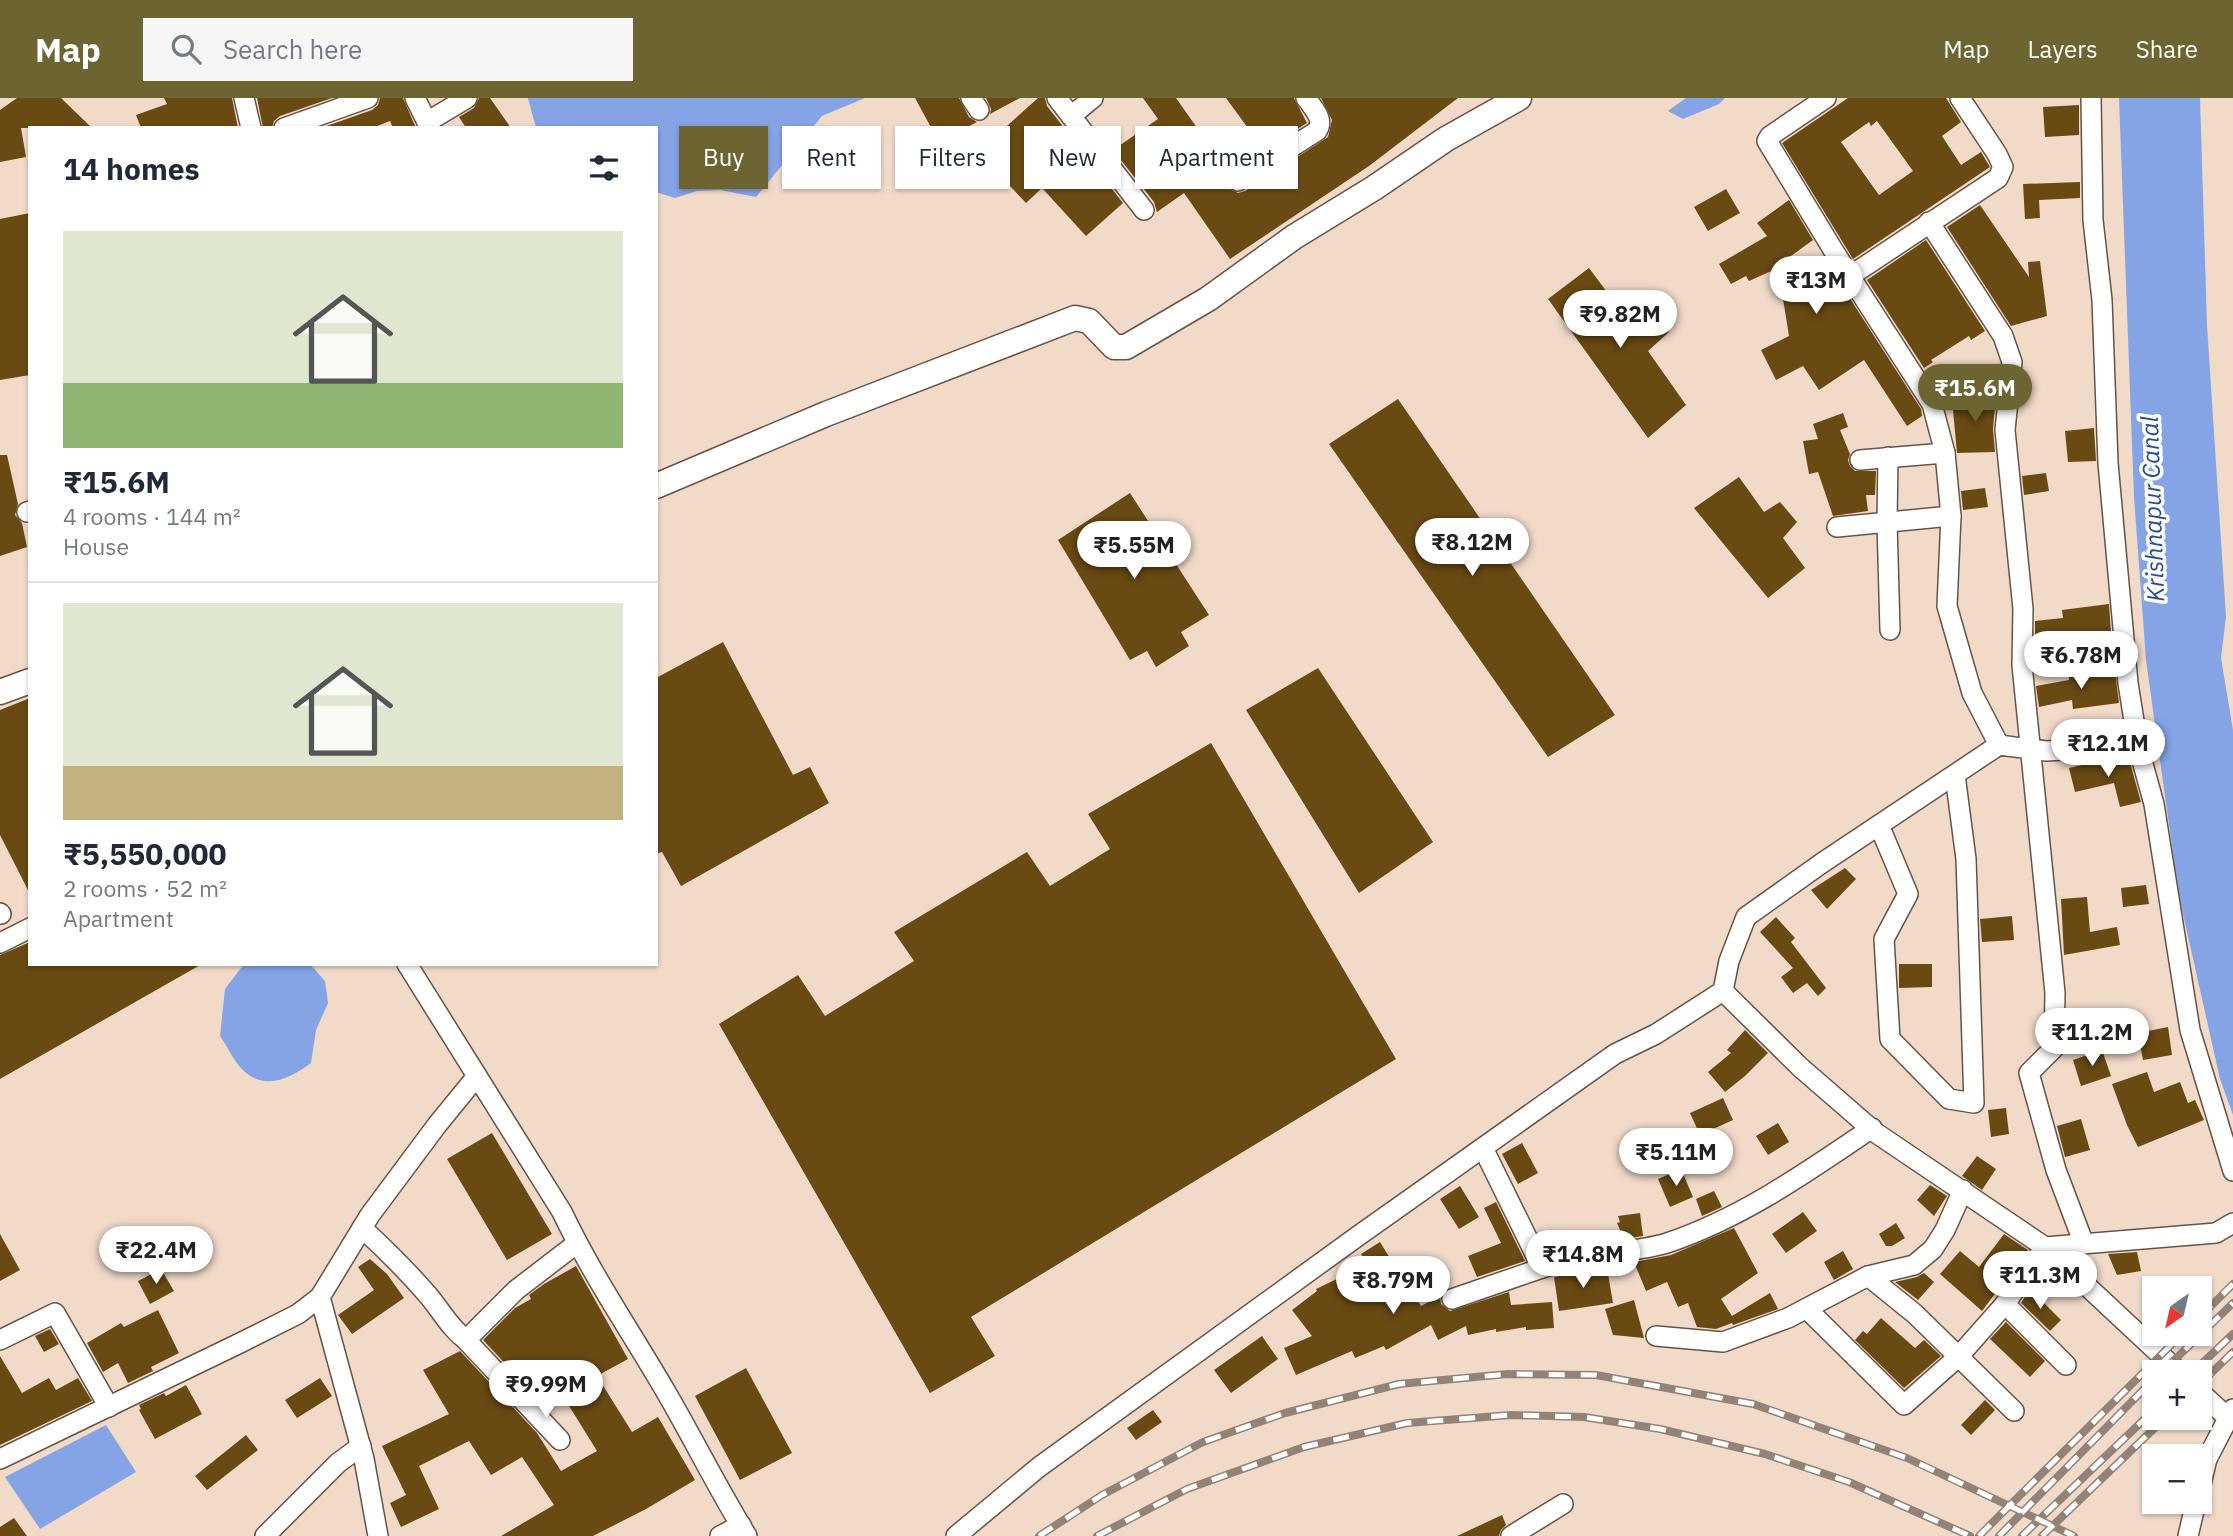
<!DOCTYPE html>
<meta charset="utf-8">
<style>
:root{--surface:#fff;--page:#f6f6f7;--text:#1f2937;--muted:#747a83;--line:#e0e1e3;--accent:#6c6532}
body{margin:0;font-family:"IBM Plex Sans",sans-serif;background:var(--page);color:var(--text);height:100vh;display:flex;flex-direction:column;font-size:26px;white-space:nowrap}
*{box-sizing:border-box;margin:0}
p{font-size:23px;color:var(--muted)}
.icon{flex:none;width:38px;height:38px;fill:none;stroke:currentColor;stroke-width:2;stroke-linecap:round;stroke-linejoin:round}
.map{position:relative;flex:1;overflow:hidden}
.sheet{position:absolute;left:28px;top:28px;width:630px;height:840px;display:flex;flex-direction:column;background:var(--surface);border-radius:0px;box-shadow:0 2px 5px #0004}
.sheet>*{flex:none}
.banner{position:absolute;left:679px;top:28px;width:665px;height:63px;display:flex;gap:14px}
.needle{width:46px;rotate:214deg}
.fabs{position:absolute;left:2142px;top:1178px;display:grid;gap:14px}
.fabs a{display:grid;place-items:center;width:70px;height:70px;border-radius:0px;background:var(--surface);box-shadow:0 2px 5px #0004;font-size:35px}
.price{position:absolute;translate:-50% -60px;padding:0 16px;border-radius:24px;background:#fff;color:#222;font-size:23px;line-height:46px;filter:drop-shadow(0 2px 4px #0008)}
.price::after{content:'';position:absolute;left:50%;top:42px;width:21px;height:16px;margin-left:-10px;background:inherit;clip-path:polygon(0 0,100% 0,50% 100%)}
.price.active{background:var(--accent);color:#fff}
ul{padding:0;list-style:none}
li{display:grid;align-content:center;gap:14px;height:371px;padding:0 35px}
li+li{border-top:2px solid var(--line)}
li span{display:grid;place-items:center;height:217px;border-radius:0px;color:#555}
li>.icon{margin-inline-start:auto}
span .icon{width:126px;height:126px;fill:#fffc;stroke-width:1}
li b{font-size:30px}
h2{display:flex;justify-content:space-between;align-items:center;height:84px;padding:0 35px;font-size:30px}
.pill{padding:0 24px;border-radius:0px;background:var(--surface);box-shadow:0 2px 5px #0004;font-size:24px;line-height:63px}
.pill.active{background:var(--accent);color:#fff}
header{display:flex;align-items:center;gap:42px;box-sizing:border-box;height:98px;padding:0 35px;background:var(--accent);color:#fff}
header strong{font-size:33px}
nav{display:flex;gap:38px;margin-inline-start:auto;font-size:24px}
.search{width:490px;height:63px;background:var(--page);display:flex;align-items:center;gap:18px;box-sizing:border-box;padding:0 24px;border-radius:0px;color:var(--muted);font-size:26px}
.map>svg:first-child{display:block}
</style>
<header>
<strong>Map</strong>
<div class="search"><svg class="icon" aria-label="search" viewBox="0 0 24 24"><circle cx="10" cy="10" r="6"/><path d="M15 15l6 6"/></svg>Search here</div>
<nav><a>Map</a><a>Layers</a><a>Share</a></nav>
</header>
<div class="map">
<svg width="2233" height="1438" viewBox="0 0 2233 1438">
<rect width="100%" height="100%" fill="#f2dac9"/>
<!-- water -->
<g fill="#84a4e5">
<path d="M528 0H865L822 18 756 99 720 92 697 93 675 100 656 94V30H536Z"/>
<path d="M1686 0H1725L1719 6 1683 21 1668 13Z"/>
<path d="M2119 0H2200L2207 227 2226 519 2221 560 2233 632V1017L2220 981 2179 798 2146 562 2134 399Z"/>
<path d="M244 866H310L325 883 328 905 316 932 311 965C292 979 267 993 245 974 235 966 228 949 220 938L225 891Z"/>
<path d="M106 1327 136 1374 40 1431 5 1379Z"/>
</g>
<!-- building -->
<g fill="#6a4a13" fill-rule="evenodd">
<path d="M17 0H61L92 30H21L26 59 0 64V12Z"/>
<path d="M164 0H232L238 30H141L136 17 167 6Z"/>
<path d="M257 0H332L280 18 274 23 272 30H263Z"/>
<path d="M380 0H403L416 30H393L390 23 372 30H321L372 12 378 7Z"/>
<path d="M479 0H490L511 30H466L459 19 474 10Z"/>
<path d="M915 0H959L969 19 977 24 939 44Z"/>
<path d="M986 0H1020L990 16 991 11Z"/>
<path d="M1038 0H1045L1047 8 1123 105 1086 138 1042 90 1026 105 978 54Z"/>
<path d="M1143 0H1176L1229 75 1226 83 1228 90 1238 95 1245 93 1328 39 1332 22 1321 0H1458L1369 68 1230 161 1184 95 1157 114 1154 104 1113 52 1158 21Z"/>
<path d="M1226 0H1294L1307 25 1264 52Z"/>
<path d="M1848 0H1946L1961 24 1942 38 1961 67 1981 54 1990 69 1853 161 1782 45ZM1877 23 1913 73 1879 97 1841 44 1869 24 1871 28Z"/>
<path d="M2079 7V37L2045 39 2043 9Z"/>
<path d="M2080 84V100L2039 102 2040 120 2025 121 2023 86Z"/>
<path d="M1726 91 1740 115 1708 133 1694 109Z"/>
<path d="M1789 102 1813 142 1780 166 1794 191 1806 183 1808 186 1831 171 1921 311 1922 318 1907 328 1864 262 1819 292 1803 268 1776 282 1761 252 1789 238 1778 170 1749 183 1746 178 1731 186 1719 166 1767 138 1757 125Z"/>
<path d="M1980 107 2029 179 2028 164 2040 163 2047 218 2011 228 1947 129Z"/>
<path d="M30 115V277L0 282V121Z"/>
<path d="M1926 142 1985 233 1971 242 1969 238 1931 262 1933 264 1924 270 1867 182Z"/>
<path d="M1589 170 1634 230 1653 213 1669 234 1648 253 1686 307 1648 340 1548 201Z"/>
<path d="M1996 297 1993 331 1995 354 1957 355 1952 301Z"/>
<path d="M1398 301 1615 617 1548 659 1329 346Z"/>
<path d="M1843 315 1848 329 1840 332 1850 356 1848 362 1850 368 1855 373H1876L1875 397H1866L1868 413 1833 418 1818 374 1809 376 1803 343 1818 341 1813 326Z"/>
<path d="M2094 330 2096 363 2068 364 2065 333Z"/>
<path d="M0 357H7L18 406 15 417 22 425 27 449 0 458Z"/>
<path d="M2046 375 2049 393 2024 397 2022 378Z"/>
<path d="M1739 379 1764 414 1780 404 1797 424 1783 440 1805 470 1768 500 1694 410Z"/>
<path d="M1985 390 1988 409 1963 412 1961 393Z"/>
<path d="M1130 395 1209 517 1181 534 1189 548 1156 569 1147 553 1130 562 1058 442Z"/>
<path d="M2109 506 2111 535 2035 545V523L2063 520 2062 512Z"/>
<path d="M723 544 793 677 810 669 829 705 681 788 662 754 656 756V580Z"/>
<path d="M1318 570 1433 744 1359 795 1246 612Z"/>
<path d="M2115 572 2119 605 2073 611 2072 602 2039 609 2036 588 2069 582V578Z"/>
<path d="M30 600V796L0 737V612Z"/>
<path d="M1211 645 1396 961 971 1219 995 1258 930 1295 719 926 798 877 825 918 914 863 894 834 1027 754 1050 788 1110 751 1088 716Z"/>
<path d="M2129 661 2141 704 2120 709 2114 685 2075 694 2069 670 2103 662Z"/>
<path d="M1845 770 1856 781 1827 811 1811 792Z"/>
<path d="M2146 787 2149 806 2123 809 2121 790Z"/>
<path d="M2087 799 2090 834 2117 829 2120 847 2064 857 2061 801Z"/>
<path d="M2012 818 2014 842 1982 844 1980 821Z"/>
<path d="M1776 819 1795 840 1791 844 1826 890 1818 898 1807 885 1793 895 1781 879 1793 870 1760 834Z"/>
<path d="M30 844V866H202L0 981V857Z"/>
<path d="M1899 866H1932V889L1899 890Z"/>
<path d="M2168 929 2172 957 2143 962 2138 935Z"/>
<path d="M1745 932 1768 955 1745 978 1725 994 1708 974 1731 955 1727 952Z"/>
<path d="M2102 952 2111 978 2081 988 2073 962Z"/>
<path d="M2147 974 2154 994 2180 984 2188 1005 2195 1002 2204 1022 2138 1049 2127 1027 2112 986Z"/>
<path d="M1723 1000 1733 1022 1700 1037 1690 1015Z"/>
<path d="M2006 1010 2009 1036 1991 1039 1988 1012Z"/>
<path d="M2081 1021 2090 1052 2065 1059 2057 1028Z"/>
<path d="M1778 1025 1789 1044 1768 1057 1756 1038Z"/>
<path d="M492 1035 552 1136 507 1162 447 1061Z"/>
<path d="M1522 1045 1538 1075 1518 1086 1502 1056Z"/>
<path d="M1977 1058 1996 1071 1982 1092 1962 1078Z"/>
<path d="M1681 1071 1693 1099 1670 1109 1658 1081Z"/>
<path d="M1930 1087 1947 1098 1934 1118 1917 1102Z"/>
<path d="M1460 1088 1479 1119 1459 1131 1440 1101Z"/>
<path d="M1714 1093 1722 1109 1702 1118 1696 1101Z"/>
<path d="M1496 1104 1525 1163 1477 1179 1468 1158 1501 1145 1484 1110Z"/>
<path d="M1803 1114 1817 1133 1786 1155 1772 1136Z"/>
<path d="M1640 1115 1643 1138 1624 1141 1617 1125 1620 1124 1618 1118Z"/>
<path d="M1896 1125 1905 1140 1892 1148H1886L1879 1136Z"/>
<path d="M1734 1130 1758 1175 1721 1201 1732 1218 1770 1195 1778 1211 1733 1227 1732 1225 1716 1231 1697 1229 1688 1205 1678 1209 1667 1184 1646 1193 1634 1164 1671 1157Z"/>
<path d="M0 1136 20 1172 0 1183Z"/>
<path d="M2004 1136 2028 1152 1982 1213 1940 1176 1960 1153 1979 1169Z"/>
<path d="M1380 1144 1396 1170 1374 1183 1380 1195 1406 1184 1421 1208 1440 1198 1441 1206 1450 1213 1509 1194 1511 1207 1552 1204 1554 1230 1526 1232V1229L1496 1234V1231L1468 1237 1466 1228 1438 1242 1431 1227 1386 1252 1384 1248 1355 1260 1352 1253 1296 1277 1284 1250 1312 1238 1292 1212 1317 1193 1316 1191 1368 1166 1361 1156Z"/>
<path d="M1843 1153 1853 1171 1834 1182 1824 1164Z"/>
<path d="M2137 1154 2141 1173 2117 1177 2108 1156Z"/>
<path d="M370 1161 387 1176 404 1200 352 1236 338 1217 374 1192 358 1169Z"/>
<path d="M576 1168 628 1261 597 1278 632 1334 658 1319 695 1382 646 1411 593 1438H501L554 1407 522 1359 491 1377 469 1343 419 1368 439 1411 401 1429 390 1405 406 1397 382 1348 449 1316 423 1272 460 1253 537 1335 561 1373 597 1353 561 1295 543 1306 483 1242 515 1210 531 1201 529 1197 544 1186Z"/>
<path d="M1607 1170 1613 1205 1559 1213 1554 1179Z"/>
<path d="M161 1171 174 1193 150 1206 138 1183Z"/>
<path d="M1924 1175 1934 1184 1918 1202 1895 1184 1917 1179Z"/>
<path d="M2030 1191 2061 1222 2050 1233 2021 1205Z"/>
<path d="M1634 1202 1644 1240 1613 1237 1605 1211Z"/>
<path d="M158 1212 179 1255 151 1269 153 1273 128 1285 118 1265 103 1274 87 1245 121 1225 124 1229Z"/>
<path d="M1881 1220 1915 1250 1924 1242 1941 1258 1904 1290 1855 1242 1863 1233 1867 1236Z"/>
<path d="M2006 1224 2045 1263 2030 1279 1990 1241Z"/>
<path d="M50 1231 59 1246 44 1254 35 1238Z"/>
<path d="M1262 1238 1278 1261 1231 1295 1214 1272Z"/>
<path d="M0 1258 22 1295 49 1280 56 1292 78 1280 92 1303 0 1347Z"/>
<path d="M746 1270 792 1355 740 1382 695 1298Z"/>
<path d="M320 1280 332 1298 297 1320 285 1302Z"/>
<path d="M186 1287 202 1316 155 1341 139 1312 141 1311 139 1307 164 1295 166 1298Z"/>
<path d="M1985 1302 1995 1312 1971 1337 1961 1327Z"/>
<path d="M1153 1312 1162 1324 1136 1342 1127 1330Z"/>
<path d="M246 1337 258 1352 207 1392 195 1378Z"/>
<path d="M1502 1417 1506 1427 1501 1432 1499 1438H1457Z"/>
<path d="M14 1420 27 1438H0V1429Z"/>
</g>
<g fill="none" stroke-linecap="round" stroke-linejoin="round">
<defs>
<g id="minor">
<path d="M244 0 251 30"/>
<path d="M415 0 430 30"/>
<path d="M971 0 979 12"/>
<path d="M1057 0 1144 112"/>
<path d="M1826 0 1770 38 1767 43 1835 155 1932 306 1945 355 1951 418 1947 508 1972 595 1999 647"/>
<path d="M2091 0 2093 122 2102 202 2108 365 2128 585 2138 648 2154 706 2190 932 2233 1073"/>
<path d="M1071 18 1093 0"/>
<path d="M427 24 467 0"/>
<path d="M284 30 368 0"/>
<path d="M1238 83 1317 33C1325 21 1313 10 1306 0"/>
<path d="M1929 124 2003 238 2012 264 2005 332 2023 511 2022 567 2055 895 2054 950 2029 975 2056 1072 2084 1146"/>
<path d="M1850 178 1998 80 2003 69 1997 56 1960 0"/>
<path d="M1888 359 1887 424 1890 532"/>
<path d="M1860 362 1945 355"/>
<path d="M27 414 30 413"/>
<path d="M1837 429 1951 418"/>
<path d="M1879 727 1908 796 1884 841 1890 941 1949 1001 1974 1005 1966 761 1955 677"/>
<path d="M0 815 1 816"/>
<path d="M0 845 30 830"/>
<path d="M407 866 562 1114C592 1177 631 1234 666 1294 694 1342 718 1391 747 1438"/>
<path d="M1723 893 1800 969 1876 1035 2045 1149 2216 1135 2233 1125"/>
<path d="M1483 1050 1542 1170C1557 1166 1573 1161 1588 1158 1615 1153 1641 1153 1667 1145 1742 1120 1807 1074 1872 1030"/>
<path d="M362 1130C385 1151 407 1173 427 1196 441 1212 449 1229 466 1242L516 1192 576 1146"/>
<path d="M1868 1178 1915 1216 2014 1313"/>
<path d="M1452 1201 1542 1170"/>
<path d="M2005 1206 2066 1267"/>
<path d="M1807 1211 1904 1307 1958 1259 2005 1206 2045 1149 2179 1274"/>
<path d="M1656 1238 1723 1244 1788 1220 1868 1178 1914 1167 1933 1151 1945 1132 1963 1092"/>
<path d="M0 1242 55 1215 109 1309"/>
<path d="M466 1242 560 1342"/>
<path d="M2200 1294 2227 1319"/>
<path d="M0 1361 240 1245 298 1216 320 1199"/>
<path d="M2200 1390 2207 1361 2233 1311"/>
<path d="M265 1438 338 1365 361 1348"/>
<path d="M378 1438 364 1361 320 1199 370 1117 437 1027 477 978"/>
<path d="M720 1438 741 1427"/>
<path d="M956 1438 1039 1369 1358 1138 1615 956 1656 936 1723 893 1729 863 1746 819 1822 765 1999 647 2046 653 2138 648"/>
<path d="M1511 1438 1563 1406"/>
<path d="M2188 1438 2196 1404"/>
</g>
<g id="tertiary">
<path d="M656 388 826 316 1075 220 1089 223 1114 249H1126L1208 201 1294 139 1374 90 1446 41 1519 0"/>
<path d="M0 594 30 583"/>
</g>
</defs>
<!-- minor casing -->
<use href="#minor" stroke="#675345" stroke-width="22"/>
<!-- tertiary casing -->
<use href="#tertiary" stroke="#675345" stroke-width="27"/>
<!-- minor -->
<use href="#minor" stroke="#fff" stroke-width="19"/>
<!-- tertiary -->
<use href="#tertiary" stroke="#fff" stroke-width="24"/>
<defs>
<g id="rail">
<path d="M2200 1219 2233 1186"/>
<path d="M2162 1274 2233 1205"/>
<path d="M2193 1274 2233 1236"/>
<path d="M2200 1286 2233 1254"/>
<path d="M1039 1438 1102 1397 1203 1344 1285 1315 1399 1286 1508 1276 1596 1277 1753 1306 1907 1360 2074 1438"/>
<path d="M1097 1438 1187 1391 1304 1349 1407 1325 1511 1317 1584 1319 1660 1331 1765 1356 1849 1384 1970 1438"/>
<path d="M1979 1438 2182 1236"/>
<path d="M1999 1438 2154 1281"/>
<path d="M2022 1438 2154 1312"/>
<path d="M2042 1438 2165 1320"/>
</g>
</defs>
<!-- rail casing -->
<use href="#rail" stroke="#928277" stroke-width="8"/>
<!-- rail -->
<use href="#rail" stroke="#fff" stroke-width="5" stroke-dasharray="16" stroke-linecap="butt"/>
</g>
<g text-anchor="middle" stroke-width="7" stroke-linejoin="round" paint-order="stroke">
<!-- water labels -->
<g font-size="24" font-style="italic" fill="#284b97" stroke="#fff">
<text transform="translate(2153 411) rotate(-92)" y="8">Krishnapur Canal</text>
</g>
</g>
</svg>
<div class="fabs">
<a><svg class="needle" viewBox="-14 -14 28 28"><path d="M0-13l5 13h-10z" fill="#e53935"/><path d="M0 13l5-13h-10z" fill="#747a83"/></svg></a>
<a>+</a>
<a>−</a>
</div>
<b class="price" style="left:1816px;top:218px">₹13M</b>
<b class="price" style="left:1620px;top:252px">₹9.82M</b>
<b class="price active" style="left:1975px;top:326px">₹15.6M</b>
<b class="price" style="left:1472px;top:480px">₹8.12M</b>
<b class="price" style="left:1134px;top:483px">₹5.55M</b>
<b class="price" style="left:2081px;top:593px">₹6.78M</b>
<b class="price" style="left:2108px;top:681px">₹12.1M</b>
<b class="price" style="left:2092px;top:970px">₹11.2M</b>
<b class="price" style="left:1676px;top:1090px">₹5.11M</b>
<b class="price" style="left:156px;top:1188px">₹22.4M</b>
<b class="price" style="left:1583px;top:1192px">₹14.8M</b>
<b class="price" style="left:2040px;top:1213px">₹11.3M</b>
<b class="price" style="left:1393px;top:1218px">₹8.79M</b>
<b class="price" style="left:546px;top:1322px">₹9.99M</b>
<div class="banner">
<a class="pill active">Buy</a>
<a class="pill">Rent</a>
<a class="pill">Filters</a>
<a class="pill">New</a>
<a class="pill">Apartment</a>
</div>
<section class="sheet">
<h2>14 homes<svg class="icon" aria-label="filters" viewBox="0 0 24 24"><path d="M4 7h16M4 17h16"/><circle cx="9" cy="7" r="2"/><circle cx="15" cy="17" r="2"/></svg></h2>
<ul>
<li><span style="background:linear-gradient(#dfe7d0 70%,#8fb573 0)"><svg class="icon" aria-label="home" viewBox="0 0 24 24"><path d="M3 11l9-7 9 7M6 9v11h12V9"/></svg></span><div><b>₹15.6M</b><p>4 rooms · 144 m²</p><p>House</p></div></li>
<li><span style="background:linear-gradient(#dfe7d0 75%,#c2b280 0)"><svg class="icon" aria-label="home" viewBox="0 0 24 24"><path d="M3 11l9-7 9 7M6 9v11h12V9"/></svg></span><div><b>₹5,550,000</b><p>2 rooms · 52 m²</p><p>Apartment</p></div></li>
</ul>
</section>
</div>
